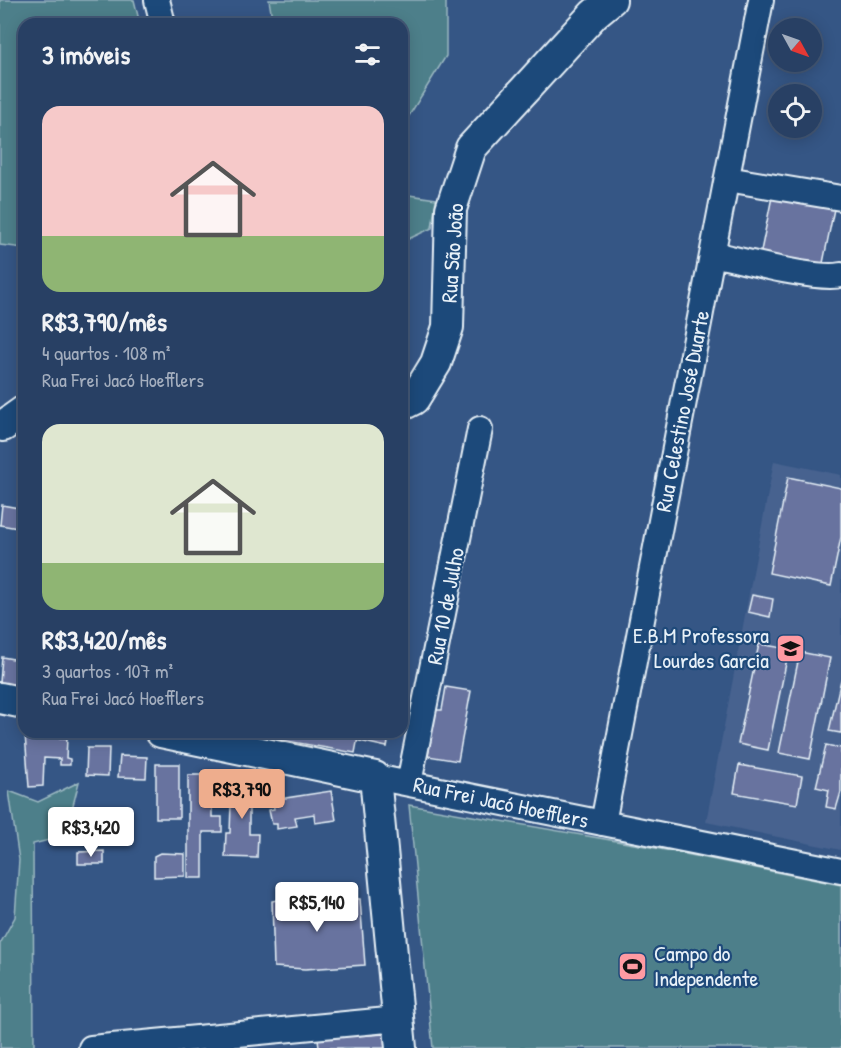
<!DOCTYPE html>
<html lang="pt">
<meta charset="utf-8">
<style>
:root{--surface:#284064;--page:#344b6d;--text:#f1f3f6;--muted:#a5afbf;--line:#445978;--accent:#eead8d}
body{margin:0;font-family:"Patrick Hand",sans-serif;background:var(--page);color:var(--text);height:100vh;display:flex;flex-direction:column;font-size:22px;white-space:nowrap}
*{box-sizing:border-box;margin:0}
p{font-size:20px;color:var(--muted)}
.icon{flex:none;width:33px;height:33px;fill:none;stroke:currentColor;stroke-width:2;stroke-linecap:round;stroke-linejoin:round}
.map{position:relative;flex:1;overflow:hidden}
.panel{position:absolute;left:18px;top:18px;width:390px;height:720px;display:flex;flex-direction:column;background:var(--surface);border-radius:18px;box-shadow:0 3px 15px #0003,0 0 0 2px var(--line)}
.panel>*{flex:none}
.needle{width:39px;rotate:130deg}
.fabs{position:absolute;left:768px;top:18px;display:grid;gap:12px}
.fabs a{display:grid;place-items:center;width:54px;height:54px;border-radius:50%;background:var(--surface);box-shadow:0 3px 15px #0003,0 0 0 2px var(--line);font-size:30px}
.price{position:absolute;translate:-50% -51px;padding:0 14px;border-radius:6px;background:#fff;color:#222;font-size:20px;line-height:39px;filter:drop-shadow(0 2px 3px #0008)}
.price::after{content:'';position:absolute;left:50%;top:36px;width:18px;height:14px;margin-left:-9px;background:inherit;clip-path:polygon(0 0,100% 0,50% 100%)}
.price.current{background:var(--accent);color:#111}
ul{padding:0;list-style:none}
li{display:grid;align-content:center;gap:12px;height:318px;padding:0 24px}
li span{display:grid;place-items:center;height:186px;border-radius:18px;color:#555}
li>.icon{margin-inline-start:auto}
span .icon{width:108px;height:108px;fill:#fffc;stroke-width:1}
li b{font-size:26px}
h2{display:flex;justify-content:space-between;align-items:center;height:72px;padding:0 24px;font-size:26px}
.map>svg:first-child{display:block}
</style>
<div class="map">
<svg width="841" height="1048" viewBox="0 0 841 1048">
<rect width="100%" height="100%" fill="#355685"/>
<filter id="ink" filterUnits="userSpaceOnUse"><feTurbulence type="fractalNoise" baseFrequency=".0167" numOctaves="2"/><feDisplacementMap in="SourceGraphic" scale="12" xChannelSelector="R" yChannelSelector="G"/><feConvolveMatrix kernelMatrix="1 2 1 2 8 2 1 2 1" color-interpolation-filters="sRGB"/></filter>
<g filter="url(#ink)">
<!-- built -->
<path fill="#47628f" d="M774 461 841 475V850L706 822Z"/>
<!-- green -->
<g fill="#4e7f8a" stroke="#9bb8c1" stroke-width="1.5">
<path d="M0 0H134L140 24H24V248L0 245Z"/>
<path d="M269 0H446V56L402 127V24H273Z"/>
<path d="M402 194 436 199 432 228 402 242Z"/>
<path d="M79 782 65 836 33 844 34 1048H0V944L15 917 19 860 9 791 38 802Z"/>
<path d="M409 805 645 846 841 885V1048H433Z"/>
</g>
<!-- building -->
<g fill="#67739f" stroke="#e8f1f8" stroke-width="1.5">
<path d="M773 192 835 204 822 268 760 256Z"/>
<path d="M788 477 841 488V537L831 586 769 573Z"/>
<path d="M2 505 24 509V529L0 525Z"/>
<path d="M752 595 773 599 770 617 748 612Z"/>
<path d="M759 644 789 649 768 750 738 744Z"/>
<path d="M800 652 830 658 810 759 779 753Z"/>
<path d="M2 657 24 661V688L0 683Z"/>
<path d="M841 680V733L829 731Z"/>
<path d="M446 687 471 691 458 761 428 756 436 710H442Z"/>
<path d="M278 732H359L355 753 276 739Z"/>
<path d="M361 732H390L387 747 359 741Z"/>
<path d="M25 734 60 735V739L67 738 66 758 70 759V765H60V759L44 758 43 786 29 787Z"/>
<path d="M826 745 841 748V792L836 809 826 807 829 790 816 787Z"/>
<path d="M87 748H109L108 776 86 775Z"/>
<path d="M120 756 147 757 146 778 118 777Z"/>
<rect x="156" y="764" width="23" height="54"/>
<path d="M739 765 802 776 797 804 734 793Z"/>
<path d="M188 775H212V817H222V832H203V878H188Z"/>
<path d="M227 782 260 783 259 807H249V834H258L257 858 225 857 226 833H230L231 804H227Z"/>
<path d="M331 791 336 820 315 823 314 814 295 817 297 826 277 829V824H272L269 810 274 809 273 800Z"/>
<path d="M104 851V864H78V852Z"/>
<path d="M160 853 185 854V876L154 877V856Z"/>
<path d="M296 896 360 899 365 965 305 969 274 967 272 901Z"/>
<path d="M385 1034 386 1048H319L318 1038Z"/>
</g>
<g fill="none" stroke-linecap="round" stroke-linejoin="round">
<defs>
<g id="minor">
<path d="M157 0 163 24"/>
<path d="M727 179 841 198"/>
<path d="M713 254C740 260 817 281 841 275"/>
<path d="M375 777 841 871"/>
<path d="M409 783 480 429"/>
<path d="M603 823 761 0"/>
<path d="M91 1048 398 1019"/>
</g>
<g id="tertiary">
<path d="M402 405 414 399 436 363 448 327 451 209 471 148 594 14 611 0"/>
<path d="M3 426 24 411"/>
<path d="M0 698 24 703"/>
<path d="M161 732 375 777 401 1048"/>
</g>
</defs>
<!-- minor casing -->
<use href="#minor" stroke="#e8f1f8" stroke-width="28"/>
<!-- tertiary casing -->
<use href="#tertiary" stroke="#e8f1f8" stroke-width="34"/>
<!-- minor -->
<use href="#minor" stroke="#1f4a7a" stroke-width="24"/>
<!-- tertiary -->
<use href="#tertiary" stroke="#1f4a7a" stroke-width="30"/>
</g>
</g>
<!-- icons -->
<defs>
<symbol id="school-square" viewBox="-11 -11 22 22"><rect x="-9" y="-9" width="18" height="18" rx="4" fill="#ff9aa2" stroke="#1f4a7a"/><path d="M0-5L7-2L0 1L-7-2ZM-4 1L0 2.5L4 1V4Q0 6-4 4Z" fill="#111"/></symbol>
<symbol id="stadium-square" viewBox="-11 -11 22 22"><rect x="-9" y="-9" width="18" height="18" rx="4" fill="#ff9aa2" stroke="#1f4a7a"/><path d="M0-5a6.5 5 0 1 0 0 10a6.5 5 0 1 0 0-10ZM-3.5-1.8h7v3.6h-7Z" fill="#111"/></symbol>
</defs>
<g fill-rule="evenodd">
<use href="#school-square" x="774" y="632" width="33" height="33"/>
<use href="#stadium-square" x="616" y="950" width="33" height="33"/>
</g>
<g text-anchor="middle" stroke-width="4.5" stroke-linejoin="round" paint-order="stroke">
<!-- street labels -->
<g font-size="22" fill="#e8f1f8" stroke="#1f4a7a">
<text transform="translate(452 253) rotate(-86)" y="8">Rua São João</text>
<text transform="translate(682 411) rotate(-79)" y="8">Rua Celestino José Duarte</text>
<text transform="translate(445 606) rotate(-79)" y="8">Rua 10 de Julho</text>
<text transform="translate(501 802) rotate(12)" y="8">Rua Frei Jacó Hoefflers</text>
</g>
<!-- poi labels -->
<g font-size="22" fill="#e8f1f8" stroke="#1f4a7a" text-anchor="end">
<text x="769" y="643">E.B.M Professora<tspan x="769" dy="25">Lourdes Garcia</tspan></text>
<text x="654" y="961" text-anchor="start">Campo do<tspan x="654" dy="25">Independente</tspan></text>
</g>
</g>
</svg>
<div class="fabs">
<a><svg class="needle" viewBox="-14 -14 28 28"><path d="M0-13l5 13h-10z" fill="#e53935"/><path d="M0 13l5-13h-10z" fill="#a5afbf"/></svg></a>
<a><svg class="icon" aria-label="locate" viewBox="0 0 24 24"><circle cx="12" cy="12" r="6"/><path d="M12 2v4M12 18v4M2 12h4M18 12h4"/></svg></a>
</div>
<b class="price current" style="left:242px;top:820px">R$3,790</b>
<b class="price" style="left:91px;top:858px">R$3,420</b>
<b class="price" style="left:317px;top:933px">R$5,140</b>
<section class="panel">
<h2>3 imóveis<svg class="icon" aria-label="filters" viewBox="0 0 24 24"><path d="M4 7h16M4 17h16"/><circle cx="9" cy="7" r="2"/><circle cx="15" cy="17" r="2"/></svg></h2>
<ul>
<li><span style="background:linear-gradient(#f6c9c9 70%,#8fb573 0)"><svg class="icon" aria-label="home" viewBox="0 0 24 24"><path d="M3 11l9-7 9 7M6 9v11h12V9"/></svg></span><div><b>R$3,790/mês</b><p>4 quartos · 108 m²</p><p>Rua Frei Jacó Hoefflers</p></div></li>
<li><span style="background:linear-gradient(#dfe7d0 75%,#8fb573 0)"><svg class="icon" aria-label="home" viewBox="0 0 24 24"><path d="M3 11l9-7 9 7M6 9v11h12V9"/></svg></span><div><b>R$3,420/mês</b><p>3 quartos · 107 m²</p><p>Rua Frei Jacó Hoefflers</p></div></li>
</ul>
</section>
</div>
